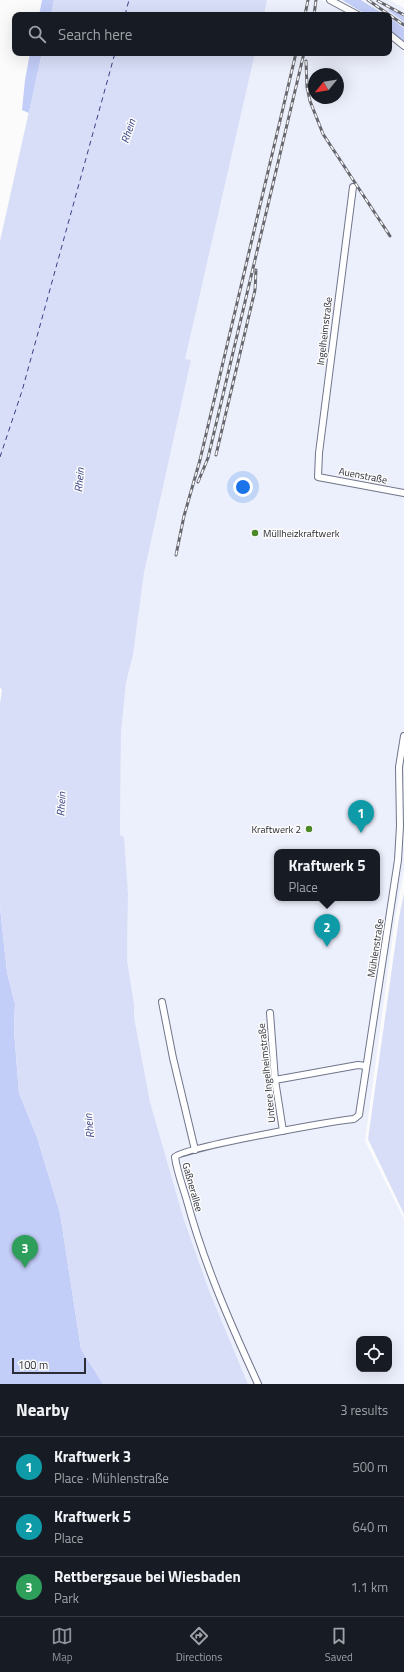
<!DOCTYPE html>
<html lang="en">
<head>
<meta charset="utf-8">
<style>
  :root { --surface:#171b24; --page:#20242c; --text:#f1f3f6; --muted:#9ea1a6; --line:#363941; --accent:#8c9099 }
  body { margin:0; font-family:"Titillium Web",sans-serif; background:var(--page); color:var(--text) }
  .controls { position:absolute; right:12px; bottom:12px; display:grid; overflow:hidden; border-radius:8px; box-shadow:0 4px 16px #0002 }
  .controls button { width:36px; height:36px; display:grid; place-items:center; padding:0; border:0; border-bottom:1px solid var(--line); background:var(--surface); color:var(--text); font:20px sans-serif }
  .compass { position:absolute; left:308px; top:68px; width:36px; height:36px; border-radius:50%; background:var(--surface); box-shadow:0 4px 16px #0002; rotate:240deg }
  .scale { position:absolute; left:12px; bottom:10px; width:74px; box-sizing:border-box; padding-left:4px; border:2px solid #2b2d36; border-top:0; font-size:11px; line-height:14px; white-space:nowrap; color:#2b2d36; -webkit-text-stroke:3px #fbfbfb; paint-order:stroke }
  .you { position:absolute; left:243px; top:487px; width:14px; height:14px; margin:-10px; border:3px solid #fff; border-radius:50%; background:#1a73e8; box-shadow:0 0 0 6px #1a73e833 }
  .badge { display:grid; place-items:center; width:26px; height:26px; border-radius:50%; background:var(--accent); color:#fff; font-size:13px; font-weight:700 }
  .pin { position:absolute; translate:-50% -33px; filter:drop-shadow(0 1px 2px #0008) }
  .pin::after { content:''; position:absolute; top:21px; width:14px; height:12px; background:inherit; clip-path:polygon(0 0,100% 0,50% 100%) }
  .popup { position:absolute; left:274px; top:849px; width:106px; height:52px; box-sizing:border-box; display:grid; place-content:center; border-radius:8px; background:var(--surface); filter:drop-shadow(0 1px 3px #0005); font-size:13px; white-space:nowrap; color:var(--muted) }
  .popup b { font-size:15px; color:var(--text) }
  .popup::after { content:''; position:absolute; left:50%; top:100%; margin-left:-8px; border:8px solid transparent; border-top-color:var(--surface) }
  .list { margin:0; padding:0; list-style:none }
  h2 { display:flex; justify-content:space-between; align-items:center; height:52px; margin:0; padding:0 16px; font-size:17px }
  h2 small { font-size:13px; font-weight:400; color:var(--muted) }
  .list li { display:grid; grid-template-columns:26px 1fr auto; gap:12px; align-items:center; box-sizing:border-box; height:60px; padding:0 16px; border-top:1px solid var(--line) }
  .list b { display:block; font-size:15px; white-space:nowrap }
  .list p { margin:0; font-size:13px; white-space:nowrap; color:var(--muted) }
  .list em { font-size:13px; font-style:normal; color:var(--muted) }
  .icon { flex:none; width:22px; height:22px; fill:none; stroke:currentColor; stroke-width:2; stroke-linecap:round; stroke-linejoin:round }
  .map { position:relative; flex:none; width:404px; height:1384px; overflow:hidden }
  .search { position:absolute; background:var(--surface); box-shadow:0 4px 16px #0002; left:12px; right:12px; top:12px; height:44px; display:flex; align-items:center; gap:10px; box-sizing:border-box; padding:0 14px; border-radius:8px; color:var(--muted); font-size:15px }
  .sheet { height:232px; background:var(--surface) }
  nav { display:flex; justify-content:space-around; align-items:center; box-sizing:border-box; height:56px; border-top:1px solid var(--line); background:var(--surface); font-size:11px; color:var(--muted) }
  nav a { display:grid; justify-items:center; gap:2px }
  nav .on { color:var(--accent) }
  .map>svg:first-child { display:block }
</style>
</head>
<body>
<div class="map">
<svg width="404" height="1384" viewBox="0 0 404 1384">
  <rect width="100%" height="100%" fill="#fbfbfb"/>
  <!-- built -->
  <path fill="#eceffc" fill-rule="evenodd" d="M 267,0 L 321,0 L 350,15 L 264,15 Z
    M 363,0 L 390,0 L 404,8 L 404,17 L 390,8 L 388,10 L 404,22 L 404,28 L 389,17 L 389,15 L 385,15 Z
    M 389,39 L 404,52 L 404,870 L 395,919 L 365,1141 L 404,1219 L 404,1384 L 248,1384 L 210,1293 L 184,1220 L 150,1102 L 134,1017 L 134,1004 L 127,960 L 128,894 L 120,836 L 121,732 L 126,683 L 133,655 L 144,573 L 191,360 L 184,359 L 255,53 L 389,53 ZM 314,74 L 338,74 L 338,98 L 314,98 ZM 277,852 L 377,852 L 377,898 L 277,898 ZM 359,1339 L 389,1339 L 389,1369 L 359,1369 Z"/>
  <!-- green -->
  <path fill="#c2cdf8" d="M 42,0 L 54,0 L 51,15 L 39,15 Z
    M 342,0 L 361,0 L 385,15 L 367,15 Z
    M 390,8 L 404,17 L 404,22 L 388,10 Z
    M 389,17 L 404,28 L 404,42 L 389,30 Z
    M 30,53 L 42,53 L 29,113 L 22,110 L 25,80 Z
    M 0,907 L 7,972 L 15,1004 L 14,1030 L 19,1093 L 37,1137 L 60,1213 L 81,1349 L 103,1384 L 0,1384 Z"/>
  <!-- water -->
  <path fill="#d8def7" d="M 54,0 L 267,0 L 264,15 L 51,15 Z
    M 42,53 L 255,53 L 185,359 L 191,360 L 144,573 L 133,655 L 126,683 L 121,732 L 120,835 L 124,837 L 128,894 L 127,960 L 134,1004 L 134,1017 L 150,1102 L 184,1220 L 210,1293 L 248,1384 L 103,1384 L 81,1349 L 60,1213 L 37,1137 L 19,1093 L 14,1030 L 15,1004 L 7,972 L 0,907 L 0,704 L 2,690 L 0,687 L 0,241 Z
    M 404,893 L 404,1214 L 368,1139 L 399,918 Z"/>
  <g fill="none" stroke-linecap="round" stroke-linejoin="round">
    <!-- ferry -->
    <path stroke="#364186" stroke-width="1" stroke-dasharray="5 4" stroke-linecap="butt" d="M 125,15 L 129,0
      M 0,457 L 22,391 L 115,53"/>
    <!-- minor casing -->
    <g stroke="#6f758b" stroke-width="8">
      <path id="minor" d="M 330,0 L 358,15
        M 389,34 L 404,46
        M 353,187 L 319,453 L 318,477 L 404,493
        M 162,1002 L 173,1058 L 195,1150
        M 270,1013 L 275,1080 L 283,1131
        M 275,1080 L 358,1065 L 366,1066
        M 258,1384 C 231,1325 204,1264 187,1201 C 183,1187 177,1172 175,1157 C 181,1148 334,1121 354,1119 L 359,1115 L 398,860 L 400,826 L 399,767 L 404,736"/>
    </g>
    <!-- minor -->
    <use href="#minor" stroke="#fff" stroke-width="6"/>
    <!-- rail casing -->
    <g stroke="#67686f" stroke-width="3">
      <path id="rail" d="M 368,0 L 404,25
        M 378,1 L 404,15
        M 305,15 L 308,0
        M 314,15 L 316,0
        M 306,61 L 307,87 L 310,101 L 323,134 L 390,236
        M 216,455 L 255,290 L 256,270
        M 198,482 L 208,458 L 304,53
        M 176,555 L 184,516 L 200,460 L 296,53"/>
    </g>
    <!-- rail -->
    <use href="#rail" stroke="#fbfbfb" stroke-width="1.5" stroke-dasharray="4.5" stroke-linecap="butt"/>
  </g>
  <!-- markers -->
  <g fill="#4d8826" stroke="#fbfbfb" stroke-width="1.5">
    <circle cx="255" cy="533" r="4"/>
    <circle cx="309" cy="829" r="4"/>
  </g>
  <g text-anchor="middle" stroke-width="3" stroke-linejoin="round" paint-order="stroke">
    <!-- street labels -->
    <g font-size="10" fill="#2b2d36" stroke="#fbfbfb">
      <text transform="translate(324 331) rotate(-83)" y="4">Ingelheimstraße</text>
      <text transform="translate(363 475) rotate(11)" y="4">Auenstraße</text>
      <text transform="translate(375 948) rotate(-81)" y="4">Mühlenstraße</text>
      <text transform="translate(266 1073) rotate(-96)" y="4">Untere Ingelheimstraße</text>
      <text transform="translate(193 1187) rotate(74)" y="4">Gaßnerallee</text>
    </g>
    <!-- poi labels -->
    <g font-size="10" fill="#2b2d36" stroke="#fbfbfb" text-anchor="start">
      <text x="263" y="537">Müllheizkraftwerk</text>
      <text x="301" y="833" text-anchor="end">Kraftwerk 2</text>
    </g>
    <!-- water labels -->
    <g font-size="11" font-style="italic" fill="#364186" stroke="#fbfbfb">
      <text transform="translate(128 131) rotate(-72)" y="4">Rhein</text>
      <text transform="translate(79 480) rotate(-85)" y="4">Rhein</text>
      <text transform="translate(61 804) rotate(-87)" y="4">Rhein</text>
      <text transform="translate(89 1126) rotate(-96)" y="4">Rhein</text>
    </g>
  </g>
</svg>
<div class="controls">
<button><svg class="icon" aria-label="locate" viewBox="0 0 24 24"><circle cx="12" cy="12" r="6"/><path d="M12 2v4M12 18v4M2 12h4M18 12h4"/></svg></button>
</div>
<svg class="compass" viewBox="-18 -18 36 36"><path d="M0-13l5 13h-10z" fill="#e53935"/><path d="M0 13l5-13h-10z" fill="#9ea1a6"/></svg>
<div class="scale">100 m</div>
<div class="you"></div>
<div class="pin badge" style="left:361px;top:833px;background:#0f9aa8">1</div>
<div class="pin badge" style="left:327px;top:947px;background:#0f9aa8">2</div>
<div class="popup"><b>Kraftwerk 5</b>Place</div>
<div class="pin badge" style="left:25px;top:1268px;background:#2e9e5b">3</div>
<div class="search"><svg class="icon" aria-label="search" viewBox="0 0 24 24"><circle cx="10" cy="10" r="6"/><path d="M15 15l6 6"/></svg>Search here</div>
</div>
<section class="sheet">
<h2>Nearby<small>3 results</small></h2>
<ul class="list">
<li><span class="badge" style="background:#0f9aa8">1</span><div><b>Kraftwerk 3</b><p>Place · Mühlenstraße</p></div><em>500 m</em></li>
<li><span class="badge" style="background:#0f9aa8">2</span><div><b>Kraftwerk 5</b><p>Place</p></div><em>640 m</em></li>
<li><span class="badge" style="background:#2e9e5b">3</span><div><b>Rettbergsaue bei Wiesbaden</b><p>Park</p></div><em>1.1 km</em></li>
</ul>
</section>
<nav>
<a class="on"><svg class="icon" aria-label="map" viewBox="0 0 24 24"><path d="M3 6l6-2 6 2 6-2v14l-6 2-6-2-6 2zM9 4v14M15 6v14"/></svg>Map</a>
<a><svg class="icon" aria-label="directions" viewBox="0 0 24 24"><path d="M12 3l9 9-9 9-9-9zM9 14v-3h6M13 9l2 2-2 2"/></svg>Directions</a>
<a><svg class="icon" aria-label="saved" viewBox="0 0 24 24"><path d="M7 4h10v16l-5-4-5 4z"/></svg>Saved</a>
</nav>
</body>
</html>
